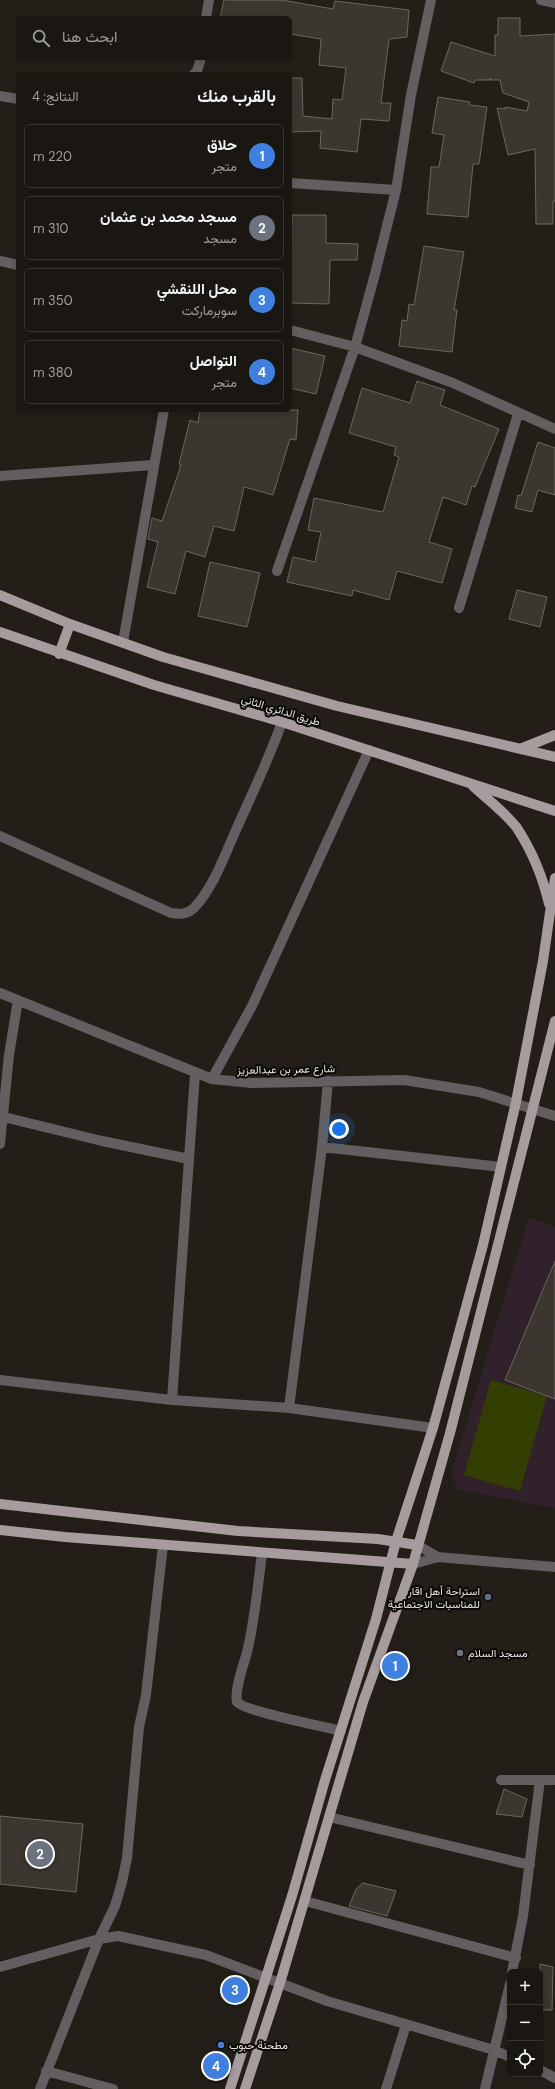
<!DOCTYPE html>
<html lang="ar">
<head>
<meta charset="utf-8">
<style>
  :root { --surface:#1a1712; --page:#272420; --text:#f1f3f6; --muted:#9f9f9f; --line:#383632; --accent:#2cd5ab }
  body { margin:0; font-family:"DM Sans",Vazirmatn,sans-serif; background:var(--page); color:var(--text); direction:rtl }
  .controls { position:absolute; right:12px; bottom:12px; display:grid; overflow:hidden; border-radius:6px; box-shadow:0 2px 6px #0003 }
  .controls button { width:36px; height:36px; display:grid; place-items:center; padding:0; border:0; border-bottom:1px solid var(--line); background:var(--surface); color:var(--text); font:20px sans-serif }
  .you { position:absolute; left:339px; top:1129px; width:14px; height:14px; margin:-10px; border:3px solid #fff; border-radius:50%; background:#1a73e8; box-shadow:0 0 0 6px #1a73e833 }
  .badge { display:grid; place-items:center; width:26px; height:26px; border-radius:50%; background:var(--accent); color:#fff; font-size:13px; font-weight:700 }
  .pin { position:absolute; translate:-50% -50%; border:2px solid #fff; box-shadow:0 1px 4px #0006 }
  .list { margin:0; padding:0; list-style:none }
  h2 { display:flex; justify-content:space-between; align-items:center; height:52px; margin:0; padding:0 16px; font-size:17px }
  h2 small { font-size:13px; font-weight:400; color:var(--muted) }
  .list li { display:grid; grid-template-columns:26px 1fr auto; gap:12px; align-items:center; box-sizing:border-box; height:64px; margin:0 8px 8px; padding:0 8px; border:1px solid var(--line); border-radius:6px }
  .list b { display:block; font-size:15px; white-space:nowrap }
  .list p { margin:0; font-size:13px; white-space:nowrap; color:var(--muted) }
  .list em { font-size:13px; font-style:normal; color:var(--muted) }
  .icon { flex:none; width:22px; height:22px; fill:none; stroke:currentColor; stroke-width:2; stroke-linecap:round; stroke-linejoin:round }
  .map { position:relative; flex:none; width:555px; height:2089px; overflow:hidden; direction:ltr }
  .search { position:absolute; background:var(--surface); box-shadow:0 2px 6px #0003; left:16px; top:16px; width:276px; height:44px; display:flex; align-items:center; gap:10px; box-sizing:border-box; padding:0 14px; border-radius:6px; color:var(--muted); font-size:15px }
  .panel { position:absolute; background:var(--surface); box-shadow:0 2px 6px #0003; left:16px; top:72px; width:276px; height:340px; border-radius:6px; direction:rtl }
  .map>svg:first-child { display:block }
</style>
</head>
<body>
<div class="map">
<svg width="555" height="2089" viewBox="0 0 555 2089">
  <rect width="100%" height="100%" fill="#231f18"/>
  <!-- education -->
  <path fill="#31212b" d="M 529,1217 L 555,1227 L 555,1508 L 457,1489 L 451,1473 Z"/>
  <!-- green -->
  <path fill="#333e01" d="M 491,1380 L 547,1396 L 520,1491 L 464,1475 Z"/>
  <!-- building -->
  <path fill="#3c3630" stroke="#6c665e" d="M 224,0 L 282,0 L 333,9 L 335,1 L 409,10 L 407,37 L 389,39 L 381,103 L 391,103 L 389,121 L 361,119 L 357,152 L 320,148 L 321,131 L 290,132 L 290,78 L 302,78 L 303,116 L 332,119 L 333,99 L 342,100 L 346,68 L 319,65 L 321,39 L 290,34 L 290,18 L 220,18 Z
    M 498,18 L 520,18 L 520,36 L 555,34 L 555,201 L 553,201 L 553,224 L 536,224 L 535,149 L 508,155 L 497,108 L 505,109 L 505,107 L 527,111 L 529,102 L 503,93 L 500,80 L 491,80 L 490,78 L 490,80 L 475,80 L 474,83 L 441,71 L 451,42 L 495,56 L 495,35 L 498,35 Z
    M 438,97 L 470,102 L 469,105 L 487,107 L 479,164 L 473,164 L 468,217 L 427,214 L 431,167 L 439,167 L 444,135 L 432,133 Z
    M 292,215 L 326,215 L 326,243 L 358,244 L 357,260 L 330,260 L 329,304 L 291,303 Z
    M 424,246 L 464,252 L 454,310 L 457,310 L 452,352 L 399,346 L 402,320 L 407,321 L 409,304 L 414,305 Z
    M 290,348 L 325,356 L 316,394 L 290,388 Z
    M 417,381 L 445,390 L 440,405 L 499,429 L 475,487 L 472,486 L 466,505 L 443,497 L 429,542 L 452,549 L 442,583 L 397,571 L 389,600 L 353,590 L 352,596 L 287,582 L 293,557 L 315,562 L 321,532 L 308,530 L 314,498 L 383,512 L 399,457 L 394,455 L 396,447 L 349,433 L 362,388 L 410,403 Z
    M 200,410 L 298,410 L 296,440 L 290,439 L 273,495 L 244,487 L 234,531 L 214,526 L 205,557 L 186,551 L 175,594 L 147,587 L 158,542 L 148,539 L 152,518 L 162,521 L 181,465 L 179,464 L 190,420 L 198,423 Z
    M 538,442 L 555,448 L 555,495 L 538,490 L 532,512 L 515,508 L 518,495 L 521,496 Z
    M 210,562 L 260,573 L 247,627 L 198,616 Z
    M 517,590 L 547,597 L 540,627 L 509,619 Z
    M 555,1261 L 555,1399 L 505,1380 Z
    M 504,1789 L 527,1799 L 522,1817 L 496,1814 Z
    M 0,1816 L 83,1824 L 76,1892 L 0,1884 Z
    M 363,1883 L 396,1891 L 387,1916 L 349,1906 L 356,1889 Z
    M 540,1964 L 553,1967 L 552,2010 L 540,2010 Z"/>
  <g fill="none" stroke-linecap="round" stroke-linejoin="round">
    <!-- minor -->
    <path stroke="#635e5f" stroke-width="10" d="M 541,0 L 555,3
      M 206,18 L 209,0
      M 194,74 L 197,71 L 201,58
      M 0,96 L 18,99
      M 290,183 L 396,190
      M 0,261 L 18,265
      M 290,330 L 355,347 L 453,383 L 555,429
      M 0,476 L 153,465
      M 277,571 L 355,347 L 375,274 L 396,190 L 411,95 L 431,0
      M 459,608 L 518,414
      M 123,642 L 164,410
      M 0,836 L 171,913 C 179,914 187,915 194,908 C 214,887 224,856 236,830 C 252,794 269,759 282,722
      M 0,993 L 212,1079 L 252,1083 L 404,1080 L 479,1092 L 555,1116
      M 212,1079 L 252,1006 L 369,750
      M 0,1116 L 102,1141 L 189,1159
      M 0,1144 L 9,1055 L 18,1000
      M 322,1147 L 501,1167
      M 0,1380 L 172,1400 L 289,1408 L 433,1428
      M 172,1400 L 195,1074
      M 289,1408 L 322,1147 L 328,1081
      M 417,1545 L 438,1557
      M 262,1553 C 258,1585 255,1617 248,1648 C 245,1662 234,1688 237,1702 C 246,1712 323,1726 341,1731
      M 413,1564 L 438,1557 L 555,1567
      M 501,1780 L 555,1780
      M 329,1817 L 530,1865
      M 305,1901 L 516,1958
      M 0,1967 L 99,1939 L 118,1936 L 206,1955 L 327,2001 L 494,2050 L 510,2057
      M 512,1972 L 523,1916 L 540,1780
      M 540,2070 L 555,2078
      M 46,2071 L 113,2089
      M 40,2089 L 99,1939 L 115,1906 L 122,1882 L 127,1858 L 139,1727 L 146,1695 L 163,1545
      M 386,2089 L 406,2025
      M 485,2089 L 510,1984"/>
    <!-- major -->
    <path stroke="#a69c9e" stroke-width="10" d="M 0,595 L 70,624 L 163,657 L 337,706 L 555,757
      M 0,632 L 154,685 L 282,722 L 555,811
      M 59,654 L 70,624
      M 520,749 L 555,735
      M 473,786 C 486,798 507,814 517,828 C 532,851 543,878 549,904
      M 0,1504 L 238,1531 L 378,1539 L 417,1545
      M 0,1530 L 65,1537 L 413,1564
      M 230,2089 L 292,1896 L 325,1780 L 376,1619 L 396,1541 L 433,1428 L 483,1245 L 516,1102 L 543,961 L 555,878
      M 245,2089 L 280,1983 L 363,1702 L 413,1564 L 450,1433 L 555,1021"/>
  </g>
  <!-- markers -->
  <circle fill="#5c6f8a" stroke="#0b0907" stroke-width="1.5" cx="488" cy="1597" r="4"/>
  <circle fill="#6b7280" stroke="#0b0907" stroke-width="1.5" cx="460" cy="1653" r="4"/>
  <circle fill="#3f7fe0" stroke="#0b0907" stroke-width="1.5" cx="221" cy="2045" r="4"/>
  <g text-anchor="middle" stroke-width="4" stroke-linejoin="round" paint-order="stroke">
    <!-- street labels -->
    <g font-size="11" fill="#e7e4df" stroke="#0b0907">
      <text transform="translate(281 710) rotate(17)" y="4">طريق الدائري الثاني</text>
      <text transform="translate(286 1069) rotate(-1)" y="4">شارع عمر بن عبدالعزيز</text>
    </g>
    <!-- poi labels -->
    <g font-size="11" fill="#e7e4df" stroke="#0b0907" text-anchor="start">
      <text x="480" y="1595" text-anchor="end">استراحة أهل اقار<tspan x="480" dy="13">للمناسبات الاجتماعية</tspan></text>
      <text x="468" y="1657">مسجد السلام</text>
      <text x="229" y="2049">مطحنة حبوب</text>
    </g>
  </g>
</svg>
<div class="controls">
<button>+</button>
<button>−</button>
<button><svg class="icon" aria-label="locate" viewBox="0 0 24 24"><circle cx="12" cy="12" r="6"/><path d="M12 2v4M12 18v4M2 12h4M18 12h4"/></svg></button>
</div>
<div class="you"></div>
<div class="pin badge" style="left:395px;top:1666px;background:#3f7fe0">1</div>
<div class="pin badge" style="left:40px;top:1854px;background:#6b7280">2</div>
<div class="pin badge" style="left:235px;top:1990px;background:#3f7fe0">3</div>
<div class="pin badge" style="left:216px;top:2066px;background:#3f7fe0">4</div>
<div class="search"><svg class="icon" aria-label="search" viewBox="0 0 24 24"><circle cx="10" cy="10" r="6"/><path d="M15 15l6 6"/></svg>ابحث هنا</div>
<section class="panel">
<h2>بالقرب منك<small>النتائج: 4</small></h2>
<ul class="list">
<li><span class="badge" style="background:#3f7fe0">1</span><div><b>حلاق</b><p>متجر</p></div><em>220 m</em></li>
<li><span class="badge" style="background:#6b7280">2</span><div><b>مسجد محمد بن عثمان</b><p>مسجد</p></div><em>310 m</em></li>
<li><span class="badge" style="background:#3f7fe0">3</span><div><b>محل اللنقشي</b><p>سوبرماركت</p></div><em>350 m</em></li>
<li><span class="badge" style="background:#3f7fe0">4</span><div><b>التواصل</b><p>متجر</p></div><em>380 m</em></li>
</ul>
</section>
</div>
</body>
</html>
